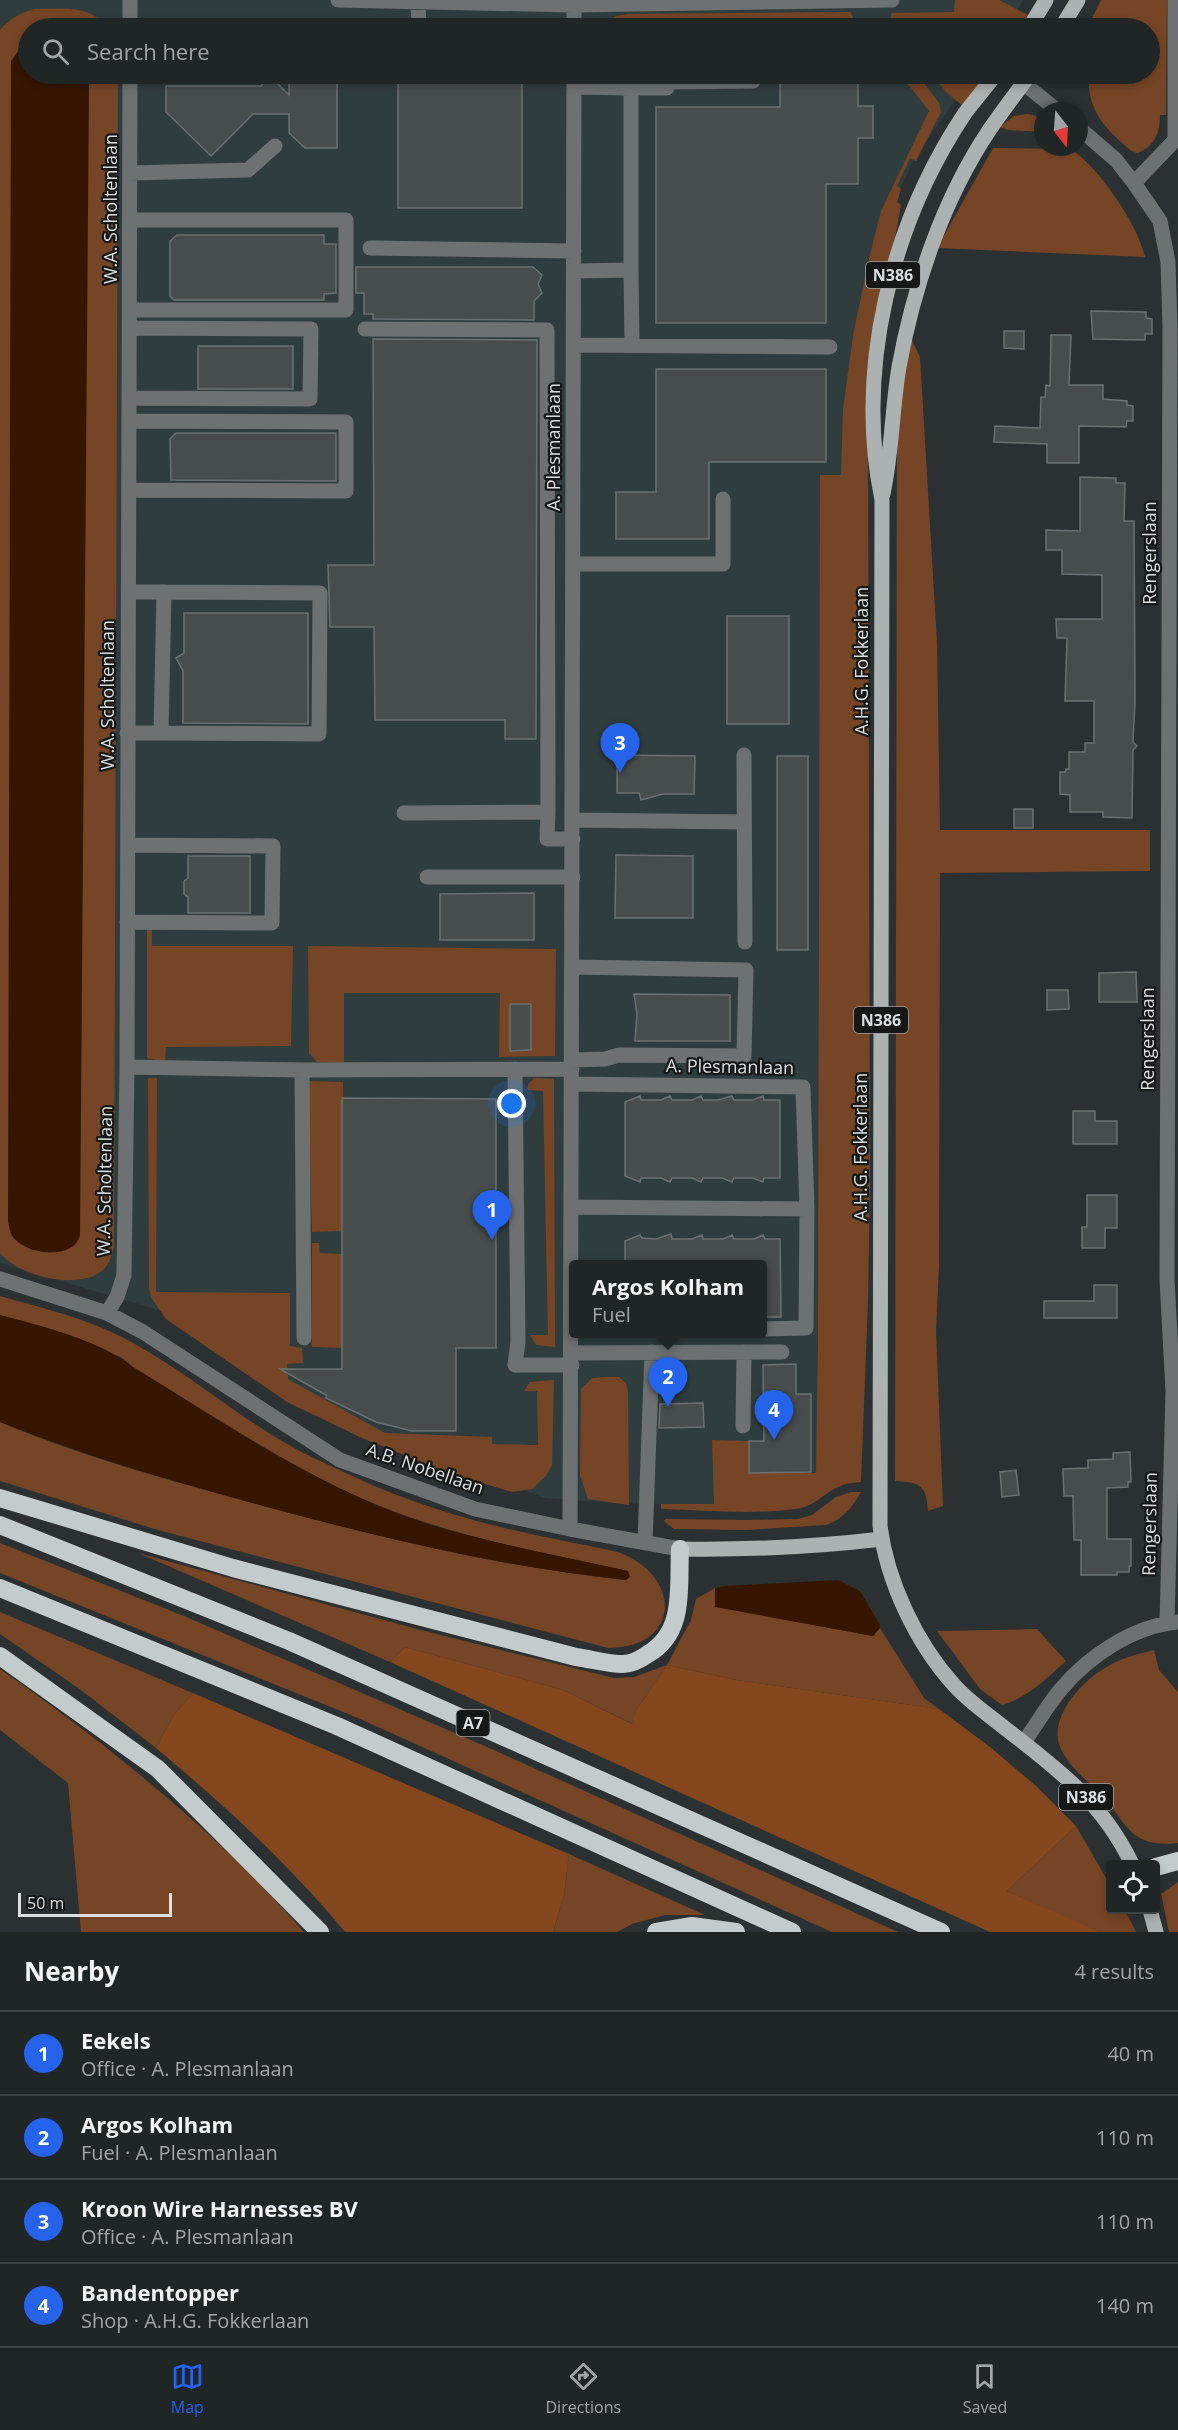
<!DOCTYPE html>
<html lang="en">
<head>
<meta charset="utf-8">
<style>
  :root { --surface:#202526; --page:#2d3132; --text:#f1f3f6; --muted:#a2a5a7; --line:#3d4243; --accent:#2563eb }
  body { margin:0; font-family:"Open Sans",sans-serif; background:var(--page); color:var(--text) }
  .controls { position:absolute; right:18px; bottom:18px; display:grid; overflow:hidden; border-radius:6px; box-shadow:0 3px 9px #0003 }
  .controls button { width:54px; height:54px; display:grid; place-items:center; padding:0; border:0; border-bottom:2px solid var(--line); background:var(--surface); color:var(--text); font:30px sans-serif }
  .compass { position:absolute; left:1034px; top:102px; width:54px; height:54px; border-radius:50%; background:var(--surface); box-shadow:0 3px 9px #0003; rotate:163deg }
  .scale { position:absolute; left:18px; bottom:15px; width:154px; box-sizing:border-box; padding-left:6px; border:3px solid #dbdfdf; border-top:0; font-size:16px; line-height:21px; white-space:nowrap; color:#dbdfdf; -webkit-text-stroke:4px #161818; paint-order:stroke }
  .you { position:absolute; left:512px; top:1104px; width:21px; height:21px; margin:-15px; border:4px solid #fff; border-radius:50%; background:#1a73e8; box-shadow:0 0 0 9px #1a73e833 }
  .badge { display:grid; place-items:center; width:39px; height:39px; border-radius:50%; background:var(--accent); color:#fff; font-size:20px; font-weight:700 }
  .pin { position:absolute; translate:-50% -50px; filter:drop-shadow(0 2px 3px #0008) }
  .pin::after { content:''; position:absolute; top:32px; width:21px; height:18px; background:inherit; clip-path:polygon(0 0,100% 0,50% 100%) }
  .popup { position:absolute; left:569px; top:1260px; width:198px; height:78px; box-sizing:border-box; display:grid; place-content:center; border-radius:6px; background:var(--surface); filter:drop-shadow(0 2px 4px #0005); font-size:20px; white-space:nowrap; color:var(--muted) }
  .popup b { font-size:22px; color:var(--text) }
  .popup::after { content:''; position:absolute; left:50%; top:100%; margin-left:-12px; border:12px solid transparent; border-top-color:var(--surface) }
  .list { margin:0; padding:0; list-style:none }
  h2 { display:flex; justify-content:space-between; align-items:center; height:78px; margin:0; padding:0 24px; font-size:26px }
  h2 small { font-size:20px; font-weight:400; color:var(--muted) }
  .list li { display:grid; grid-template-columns:39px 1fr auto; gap:18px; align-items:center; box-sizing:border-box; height:84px; padding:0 24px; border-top:2px solid var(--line) }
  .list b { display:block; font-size:22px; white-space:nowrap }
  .list p { margin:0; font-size:20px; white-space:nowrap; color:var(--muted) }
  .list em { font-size:20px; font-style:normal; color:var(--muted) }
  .icon { flex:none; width:33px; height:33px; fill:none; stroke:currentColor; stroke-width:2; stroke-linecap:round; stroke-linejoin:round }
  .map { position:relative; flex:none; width:1178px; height:1932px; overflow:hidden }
  .search { position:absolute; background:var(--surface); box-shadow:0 3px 9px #0003; left:18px; right:18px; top:18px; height:66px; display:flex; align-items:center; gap:15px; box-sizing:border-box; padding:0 21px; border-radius:33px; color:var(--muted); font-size:22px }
  .sheet { height:414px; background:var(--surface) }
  nav { display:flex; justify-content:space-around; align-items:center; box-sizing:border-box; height:84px; border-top:2px solid var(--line); background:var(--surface); font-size:16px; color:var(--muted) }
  nav a { display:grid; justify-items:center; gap:3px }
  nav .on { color:var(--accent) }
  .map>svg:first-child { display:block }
</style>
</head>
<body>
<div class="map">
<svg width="1178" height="1932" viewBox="0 0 1178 1932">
  <rect width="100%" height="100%" fill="#2b3132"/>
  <!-- built -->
  <path fill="#303d3f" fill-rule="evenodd" d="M 0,0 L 1023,0 L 1006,28 L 28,28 L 28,74 L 974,74 L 916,155 L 882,226 L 862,303 L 822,1493 L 789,1508 L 615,1503 L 544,1498 L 327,1415 L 169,1313 L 0,1263 ZM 574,1264 L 762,1264 L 762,1334 L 574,1334 Z"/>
  <!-- green -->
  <path fill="#764525" d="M 955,0 L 999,0 L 1028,15 L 1018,28 L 897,28 L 890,19 L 892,13 L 954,12 Z
    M 1101,0 L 1167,0 L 1166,115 L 1160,115 C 1160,132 1155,146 1138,153 C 1131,152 1127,147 1122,143 C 1101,124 1087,106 1089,76 L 1089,74 L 1150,74 L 1150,28 L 1087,28 Z
    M 34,9 C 61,9 90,4 108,28 L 28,28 L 28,45 L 19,50 L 8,1222 L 31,1250 L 61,1251 L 87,74 L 118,74 L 114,1247 C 112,1254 110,1263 104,1269 C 80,1292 18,1276 0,1253 L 0,30 C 10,19 19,13 34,9 Z
    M 851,12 L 853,18 L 870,20 L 883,28 L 598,28 L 616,16 L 627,14 Z
    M 900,74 L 917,74 L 939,103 L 941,112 L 916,161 L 910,158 L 897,186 L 901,189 L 897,202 L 901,205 L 892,256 L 868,428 L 870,1188 L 868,1301 L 861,1482 C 826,1483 823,1506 795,1509 C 751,1515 705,1510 661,1509 L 661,1504 L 714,1504 L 712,1440 L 749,1441 L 749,1473 L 816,1473 L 818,1342 L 820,475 L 841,475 L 843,409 L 853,336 L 868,263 L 881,211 L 929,111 Z
    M 932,74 L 986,74 L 963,106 L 946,92 Z
    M 1027,114 L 1034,115 L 1043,120 L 1043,132 L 1008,130 L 1000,127 L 1014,116 Z
    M 993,148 L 1071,149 C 1100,169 1137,223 1145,257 L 937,248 Z
    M 910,336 L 920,357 L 937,643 L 940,830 L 1150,830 L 1150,871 L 940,873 L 939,1265 L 936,1331 L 943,1506 L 928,1511 C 927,1485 919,1482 895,1481 L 897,419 Z
    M 147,929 L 152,929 L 152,946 L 293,946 L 291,1046 L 166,1047 L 165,1062 L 147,1058 Z
    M 308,946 L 556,949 L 555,1056 L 499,1057 L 500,993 L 344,993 L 344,1063 L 317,1062 L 309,1053 Z
    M 148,1078 L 157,1078 L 156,1292 L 290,1293 L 290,1346 L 302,1348 L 303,1363 L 287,1364 L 288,1379 L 385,1433 L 492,1437 L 492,1444 L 538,1445 L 537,1391 L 524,1391 L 530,1382 L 554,1380 L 552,1465 L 546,1476 L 532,1489 L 512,1492 L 446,1472 L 362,1438 L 287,1402 L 166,1319 L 152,1299 L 149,1289 Z
    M 534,1078 L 554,1079 L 555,1347 L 536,1345 L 530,1335 L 548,1335 L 543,1091 L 528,1090 L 528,1084 Z
    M 308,1081 L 343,1082 L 342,1231 L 312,1232 Z
    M 312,1243 L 319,1243 L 320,1253 L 342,1254 L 342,1348 L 312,1347 Z
    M 0,1296 C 42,1308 85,1318 124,1338 C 190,1372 245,1425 312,1457 C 345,1473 381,1490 416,1502 C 481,1526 551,1538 618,1552 C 683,1576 681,1648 608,1648 L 158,1530 L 0,1481 L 0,1422 C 83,1457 169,1480 256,1504 C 378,1537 500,1567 626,1580 L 628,1571 C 530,1550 428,1532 337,1487 C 266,1452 200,1408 133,1367 L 121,1357 L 0,1315 Z
    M 605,1377 L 619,1377 L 626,1383 L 628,1392 L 629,1505 L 588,1499 L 580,1475 L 581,1389 L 592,1378 Z
    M 851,1492 L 861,1492 C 852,1508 843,1519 826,1525 L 747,1530 L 674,1529 L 664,1521 L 665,1519 L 744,1520 L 798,1519 L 812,1515 L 836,1497 Z
    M 0,1543 L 184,1616 L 487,1747 L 898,1932 L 832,1932 L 358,1718 L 0,1573 Z
    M 138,1553 L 413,1628 L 614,1678 L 634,1677 L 667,1665 L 691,1620 L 696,1599 L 715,1588 L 715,1606 L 873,1636 L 880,1628 L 924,1698 L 939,1709 L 736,1680 L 667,1665 L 637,1709 L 633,1724 L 563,1690 L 405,1647 L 390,1662 Z
    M 0,1612 L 193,1693 L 173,1716 L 156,1748 L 81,1690 L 0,1634 Z
    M 1037,1629 L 1066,1661 C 1047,1678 1027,1698 1002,1705 L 980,1689 L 937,1631 Z
    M 1154,1650 L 1159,1670 L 1178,1692 L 1178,1843 C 1131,1848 1129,1826 1103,1797 C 1088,1781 1066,1765 1059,1744 C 1050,1715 1084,1679 1107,1667 C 1121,1658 1138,1654 1154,1650 Z
    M 0,1669 C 106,1743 219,1834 304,1932 L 81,1932 L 68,1783 L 0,1730 Z
    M 1076,1826 L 1110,1885 L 1110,1910 L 1125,1910 L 1136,1932 L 1100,1932 L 1088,1928 L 1007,1891 Z
    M 569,1854 L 705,1915 L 665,1915 L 632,1924 L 617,1932 L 553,1932 L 564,1895 Z
    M 1178,1882 L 1178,1932 L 1169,1932 L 1161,1894 Z"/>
  <!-- forest -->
  <path fill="#84461c" d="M 405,1647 L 563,1690 L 632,1724 L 637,1709 L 667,1665 L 736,1680 L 939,1709 L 990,1747 L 1036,1786 L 1076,1826 L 1007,1891 L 1100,1932 L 990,1932 L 390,1662 Z
    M 193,1693 L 569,1854 L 564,1895 L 553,1932 L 345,1932 C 289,1864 224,1805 156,1748 L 173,1716 Z"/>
  <!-- water -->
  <path fill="#361601" d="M 28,45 L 28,74 L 87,74 L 89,82 L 80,1235 C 74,1261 25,1255 12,1236 C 10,1232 9,1226 8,1222 L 11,61 L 19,50 Z
    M 0,1315 C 39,1325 102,1341 133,1367 C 226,1424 320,1489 425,1523 C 492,1544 561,1556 628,1571 L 630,1577 L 626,1580 C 502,1567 381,1538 260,1505 C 172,1481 85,1456 0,1422 Z
    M 838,1580 L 860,1591 L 879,1623 L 880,1628 L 873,1636 L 715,1607 L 715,1588 L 725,1586 Z"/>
  <!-- building -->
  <path fill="#474c4d" stroke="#6b7172" stroke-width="1.5" d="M 289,74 L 337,74 L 337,148 L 305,148 L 289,133 L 289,114 L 253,114 L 211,156 L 166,112 L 166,86 L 261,86 L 270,76 L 289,95 Z
    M 780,75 L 858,75 L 858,106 L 873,106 L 873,138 L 858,138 L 858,184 L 826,184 L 826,323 L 656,323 L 656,107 L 780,107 Z
    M 398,83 L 522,83 L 522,208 L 398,208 Z
    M 177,235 L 324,235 L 324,244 L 336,244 L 336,293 L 324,294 L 324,300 L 174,300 L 170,296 L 170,241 Z
    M 356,267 L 533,267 L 542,275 L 538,284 L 542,293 L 534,301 L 534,320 L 373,319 L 373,314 L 364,314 L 364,293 L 356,293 Z
    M 1091,311 L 1146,312 L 1146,318 L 1152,319 L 1152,334 L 1145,334 L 1145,340 L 1093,339 Z
    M 1004,331 L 1024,331 L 1024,349 L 1004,348 Z
    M 1051,335 L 1071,335 L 1069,385 L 1103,385 L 1103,399 L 1127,401 L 1127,405 L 1133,406 L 1133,421 L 1127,421 L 1126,427 L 1079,426 L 1079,463 L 1047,463 L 1047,444 L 994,442 L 995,426 L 1040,428 L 1041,397 L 1045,397 L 1046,385 L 1050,386 Z
    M 373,339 L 537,340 L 536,739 L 505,739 L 505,720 L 375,720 L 374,627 L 330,627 L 328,565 L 374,565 Z
    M 198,346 L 293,346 L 293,389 L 198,389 Z
    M 656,369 L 826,369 L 826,462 L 709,462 L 709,539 L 616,539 L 616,492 L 656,492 Z
    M 176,433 L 336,433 L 336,481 L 171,480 L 170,439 Z
    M 1080,477 L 1116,478 L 1116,483 L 1125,483 L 1124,521 L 1134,521 L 1135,701 L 1133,742 L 1137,746 L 1133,750 L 1132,818 L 1103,817 L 1103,812 L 1070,812 L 1070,795 L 1060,794 L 1060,772 L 1065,772 L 1066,769 L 1069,769 L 1069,752 L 1085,752 L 1085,743 L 1094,743 L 1094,701 L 1065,701 L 1067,638 L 1057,638 L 1056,619 L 1102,619 L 1102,575 L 1062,574 L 1062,550 L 1046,550 L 1046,530 L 1080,531 Z
    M 184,613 L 308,613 L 308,724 L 183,723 L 183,671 L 176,658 L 184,653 Z
    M 727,616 L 789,616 L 789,724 L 727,724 Z
    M 617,755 L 695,756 L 694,794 L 663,794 L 641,800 L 639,793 L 617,793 Z
    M 777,756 L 808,756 L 808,950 L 777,950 Z
    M 1014,809 L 1033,809 L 1033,828 L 1014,828 Z
    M 616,855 L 693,856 L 693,918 L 615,918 Z
    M 188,856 L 250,856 L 250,913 L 188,913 L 188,897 L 184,894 L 184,881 L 188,878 Z
    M 534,893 L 534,940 L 440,940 L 440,894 Z
    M 1136,972 L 1137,1002 L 1099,1002 L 1099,973 Z
    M 1047,990 L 1068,990 L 1069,1009 L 1047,1010 Z
    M 634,994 L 730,995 L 730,1041 L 635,1041 L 637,1014 Z
    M 510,1004 L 531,1004 L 531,1050 L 510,1051 Z
    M 640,1096 L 641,1100 L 661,1100 L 670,1096 L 672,1100 L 692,1100 L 701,1096 L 703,1100 L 718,1100 L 732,1096 L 734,1100 L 753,1100 L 763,1096 L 764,1100 L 780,1100 L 780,1178 L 764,1178 L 763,1182 L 753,1178 L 734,1178 L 732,1182 L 722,1178 L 703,1178 L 701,1182 L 692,1178 L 672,1178 L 670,1182 L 661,1178 L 641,1178 L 640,1182 L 625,1176 L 625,1102 Z
    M 342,1098 L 496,1099 L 496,1348 L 456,1348 L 456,1431 L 412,1431 L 376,1422 L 326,1398 L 326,1395 L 280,1369 L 342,1369 Z
    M 1073,1111 L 1095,1111 L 1095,1121 L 1117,1121 L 1117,1144 L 1073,1144 Z
    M 1087,1195 L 1117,1195 L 1117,1228 L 1105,1228 L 1105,1248 L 1082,1248 L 1082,1227 L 1087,1227 Z
    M 671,1234 L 672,1239 L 692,1239 L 702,1235 L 703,1239 L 723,1239 L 732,1235 L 734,1239 L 754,1239 L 763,1235 L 765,1239 L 780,1239 L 781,1317 L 762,1317 L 762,1264 L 625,1264 L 625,1241 L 640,1235 L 642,1238 L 656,1239 Z
    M 1094,1285 L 1117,1285 L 1117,1318 L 1044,1318 L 1044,1301 L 1094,1301 Z
    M 796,1364 L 796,1394 L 811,1394 L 811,1472 L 749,1473 L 749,1441 L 764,1441 L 763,1365 Z
    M 703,1403 L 704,1427 L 659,1428 L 660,1404 Z
    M 1130,1452 L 1131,1482 L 1128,1482 L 1128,1487 L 1107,1488 L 1107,1539 L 1131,1539 L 1131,1566 L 1129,1566 L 1129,1572 L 1117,1572 L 1117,1575 L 1081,1575 L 1081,1540 L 1074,1540 L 1073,1496 L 1064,1496 L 1063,1469 L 1088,1468 L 1088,1460 L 1113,1459 L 1113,1453 Z
    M 1016,1470 L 1019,1495 L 1002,1497 L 1000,1472 Z"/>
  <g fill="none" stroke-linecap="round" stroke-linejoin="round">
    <!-- minor -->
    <path stroke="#6e7171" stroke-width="15" d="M 130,0 L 130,28
      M 338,0 L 574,5 L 892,0
      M 418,2 L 419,28
      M 574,28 L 574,5
      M 1012,74 L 1058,111
      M 631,88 L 667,88 L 667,82 L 753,81
      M 1079,128 L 1116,160 L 1134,183 L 1160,221 L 1168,262 L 1170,327 L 1167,1279 L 1173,1391 L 1167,1623
      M 130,173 L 248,170 L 275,146
      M 1134,183 L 1175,140 L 1175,0
      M 370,248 L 574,251
      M 631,270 L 632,345
      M 574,271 L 631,270 L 631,88 L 574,87
      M 130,310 L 346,310 L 346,220 L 130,220
      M 365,329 L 547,330 L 548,812
      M 574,345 L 830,347
      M 129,398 L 310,399 L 311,329 L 130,328
      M 129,490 L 346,491 L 346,422 L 129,421
      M 573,564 L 723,564 L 723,499
      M 127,733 L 161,733 L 164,592 L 129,592
      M 161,733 L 319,734 L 320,593 L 164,592
      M 744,755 L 745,942
      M 404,813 L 548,812 L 547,839 L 573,839
      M 573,820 L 744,822
      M 427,877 L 573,877
      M 127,922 L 272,923 L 273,846 L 128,845
      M 572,1060 L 605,1059 L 619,1055 L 744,1056 L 746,970 L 572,967
      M 127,1067 L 302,1070 L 572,1069
      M 515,1069 L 518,1342 L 515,1365 L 572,1365
      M 302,1070 L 304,1338
      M 572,1084 L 803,1087 L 807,1209 L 806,1328 L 762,1329
      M 572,1207 L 807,1209
      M 0,1279 L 107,1313 L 143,1332 L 340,1460 L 475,1509 L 570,1529 L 680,1549
      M 107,1313 L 117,1297 L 124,1275 L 127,1067 L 130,74
      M 572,1353 L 782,1352
      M 743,1426 L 744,1352
      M 570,1529 L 574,74
      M 645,1543 L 652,1352
      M 1024,1742 C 1036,1725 1047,1706 1061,1689 C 1089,1656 1133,1626 1178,1622"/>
    <!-- major -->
    <path stroke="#acb1b2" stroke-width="15" d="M 1029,28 L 1046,0
      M 1061,28 L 1078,0
      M 996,74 C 986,87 975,100 965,113 C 891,224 855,369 882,500 L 880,1526 C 887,1581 916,1643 954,1685 C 969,1702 989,1715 1006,1729 C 1059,1770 1102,1802 1132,1864
      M 883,494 C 892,452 892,409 899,367 C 914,285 943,199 990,129 C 1003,110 1017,92 1030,74
      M 680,1549 C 748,1550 814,1547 882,1539
      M 1150,1910 L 1156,1932"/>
    <!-- highway -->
    <path stroke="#c4cbcc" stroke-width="18" d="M 0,1498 L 233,1568 L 576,1657 C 591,1659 608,1664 623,1664 C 631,1664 641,1659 648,1654 C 686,1632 678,1587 680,1549
      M 0,1525 L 289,1641 L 941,1932
      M 0,1588 L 337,1726 L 792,1932
      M 0,1656 L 158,1769 L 320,1932
      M 1156,1867 L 1178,1861
      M 656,1932 L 692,1926 L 736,1932"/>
  </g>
  <g text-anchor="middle" stroke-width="4.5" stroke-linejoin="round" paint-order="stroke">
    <!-- shield labels -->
    <g fill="#161818" stroke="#a0a3a3" stroke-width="1.5">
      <rect x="866" y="262" width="54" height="26" rx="4.5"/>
      <rect x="854" y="1007" width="54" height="26" rx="4.5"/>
      <rect x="456.5" y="1710" width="33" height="26" rx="4.5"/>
      <rect x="1059" y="1784" width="54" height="26" rx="4.5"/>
    </g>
    <g font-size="16" font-weight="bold" fill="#dbdfdf">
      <text x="893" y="281">N386</text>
      <text x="881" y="1026">N386</text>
      <text x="473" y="1729">A7</text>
      <text x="1086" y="1803">N386</text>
    </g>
    <!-- street labels -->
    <g font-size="18" fill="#dbdfdf" stroke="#161818">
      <text transform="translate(111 209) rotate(-90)" y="6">W.A. Scholtenlaan</text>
      <text transform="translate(554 447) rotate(-90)" y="6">A. Plesmanlaan</text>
      <text transform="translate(1150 553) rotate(-90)" y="6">Rengerslaan</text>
      <text transform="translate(862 661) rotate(-90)" y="6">A.H.G. Fokkerlaan</text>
      <text transform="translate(108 695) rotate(-90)" y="6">W.A. Scholtenlaan</text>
      <text transform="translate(1148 1039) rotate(-90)" y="6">Rengerslaan</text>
      <text transform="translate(730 1067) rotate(1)" y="6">A. Plesmanlaan</text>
      <text transform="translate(861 1147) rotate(-90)" y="6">A.H.G. Fokkerlaan</text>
      <text transform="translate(105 1181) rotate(-89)" y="6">W.A. Scholtenlaan</text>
      <text transform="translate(425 1469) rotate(19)" y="6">A.B. Nobellaan</text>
      <text transform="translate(1150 1524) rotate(-89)" y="6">Rengerslaan</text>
    </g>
  </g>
</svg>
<div class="controls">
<button><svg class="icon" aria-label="locate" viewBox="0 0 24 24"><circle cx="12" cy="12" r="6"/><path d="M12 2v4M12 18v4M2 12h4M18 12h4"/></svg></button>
</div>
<svg class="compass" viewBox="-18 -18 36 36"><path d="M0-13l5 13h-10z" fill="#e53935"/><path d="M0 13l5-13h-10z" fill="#a2a5a7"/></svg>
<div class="scale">50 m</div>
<div class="you"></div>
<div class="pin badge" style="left:492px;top:1240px">1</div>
<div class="pin badge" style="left:668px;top:1407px">2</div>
<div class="popup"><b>Argos Kolham</b>Fuel</div>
<div class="pin badge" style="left:620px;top:773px">3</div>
<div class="pin badge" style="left:774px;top:1440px">4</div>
<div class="search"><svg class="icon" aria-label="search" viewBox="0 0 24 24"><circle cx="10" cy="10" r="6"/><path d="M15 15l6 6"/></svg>Search here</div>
</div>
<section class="sheet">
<h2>Nearby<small>4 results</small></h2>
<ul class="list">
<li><span class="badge">1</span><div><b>Eekels</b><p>Office · A. Plesmanlaan</p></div><em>40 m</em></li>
<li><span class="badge">2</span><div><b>Argos Kolham</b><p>Fuel · A. Plesmanlaan</p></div><em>110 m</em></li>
<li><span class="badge">3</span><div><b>Kroon Wire Harnesses BV</b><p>Office · A. Plesmanlaan</p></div><em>110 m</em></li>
<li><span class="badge">4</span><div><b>Bandentopper</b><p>Shop · A.H.G. Fokkerlaan</p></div><em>140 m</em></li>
</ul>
</section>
<nav>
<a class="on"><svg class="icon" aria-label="map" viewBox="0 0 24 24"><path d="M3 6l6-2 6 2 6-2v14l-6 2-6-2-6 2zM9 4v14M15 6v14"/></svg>Map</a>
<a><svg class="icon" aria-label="directions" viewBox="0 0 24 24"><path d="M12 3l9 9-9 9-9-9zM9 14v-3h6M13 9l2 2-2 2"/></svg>Directions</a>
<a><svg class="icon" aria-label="saved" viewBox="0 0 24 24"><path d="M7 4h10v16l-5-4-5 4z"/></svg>Saved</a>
</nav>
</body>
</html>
